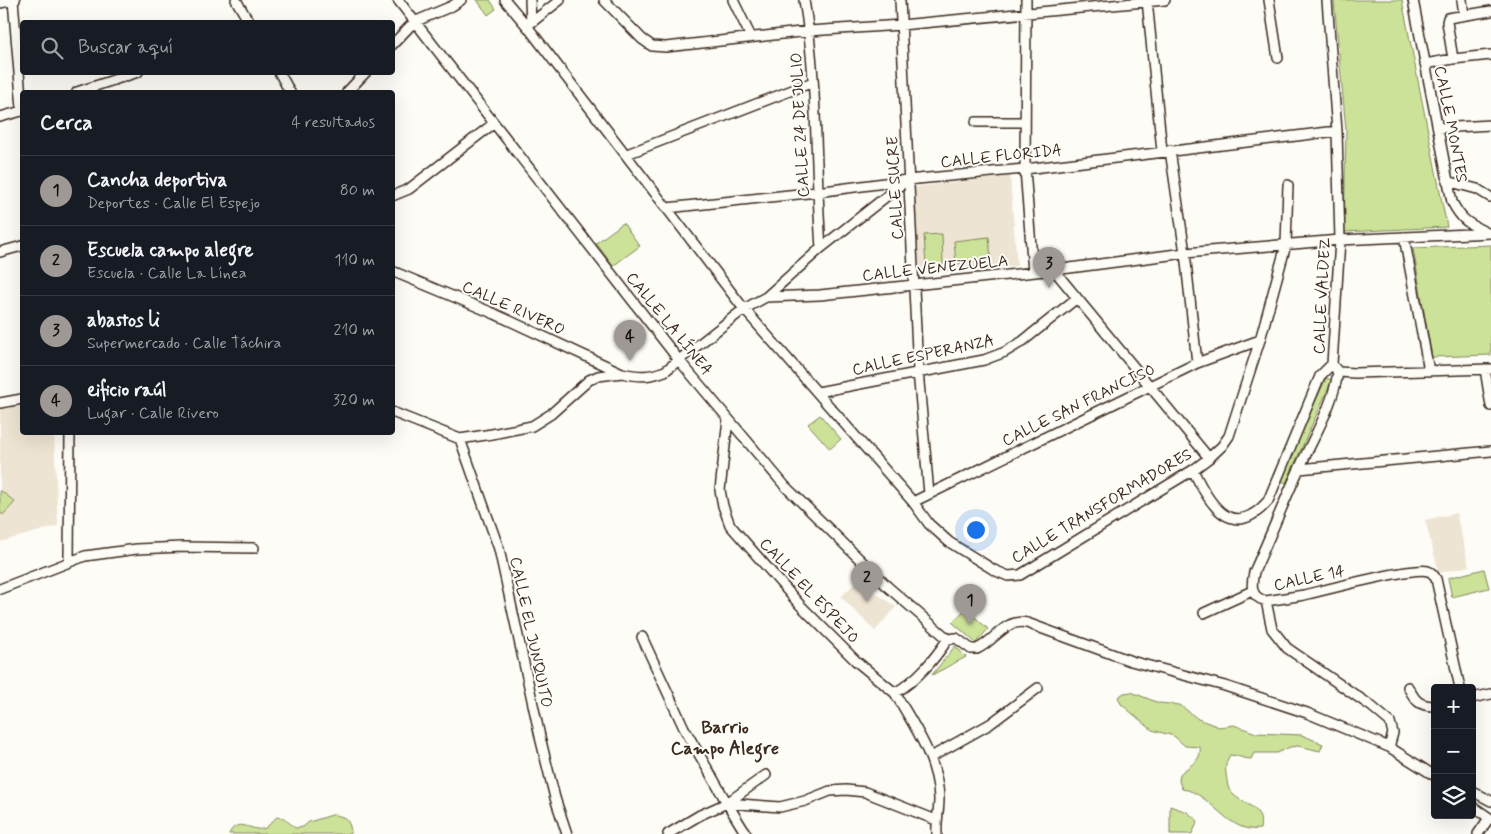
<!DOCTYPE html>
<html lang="es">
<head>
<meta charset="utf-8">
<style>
  :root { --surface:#171b24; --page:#20242c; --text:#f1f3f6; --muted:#9ea1a6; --line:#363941; --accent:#9f9995 }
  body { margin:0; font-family:Mynerve,sans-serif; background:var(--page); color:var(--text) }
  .controls { position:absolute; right:15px; bottom:15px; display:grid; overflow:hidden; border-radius:5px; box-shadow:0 5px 20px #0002 }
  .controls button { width:45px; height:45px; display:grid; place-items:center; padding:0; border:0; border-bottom:1px solid var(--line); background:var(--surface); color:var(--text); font:25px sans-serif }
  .you { position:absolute; left:975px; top:529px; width:18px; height:18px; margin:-12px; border:4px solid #fff; border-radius:50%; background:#1a73e8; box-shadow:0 0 0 8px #1a73e833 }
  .badge { display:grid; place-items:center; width:32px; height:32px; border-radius:50%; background:var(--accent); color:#111; font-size:16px; font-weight:700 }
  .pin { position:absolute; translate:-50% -41px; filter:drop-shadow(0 1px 2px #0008) }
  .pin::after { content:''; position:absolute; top:26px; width:18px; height:15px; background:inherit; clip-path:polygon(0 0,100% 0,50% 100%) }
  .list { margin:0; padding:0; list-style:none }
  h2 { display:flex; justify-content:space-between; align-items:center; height:65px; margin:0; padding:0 20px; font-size:21px }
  h2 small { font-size:16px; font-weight:400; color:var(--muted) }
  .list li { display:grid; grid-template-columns:32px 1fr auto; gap:15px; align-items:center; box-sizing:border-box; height:70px; padding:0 20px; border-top:1px solid var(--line) }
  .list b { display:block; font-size:19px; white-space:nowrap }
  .list p { margin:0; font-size:16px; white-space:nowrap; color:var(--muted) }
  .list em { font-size:16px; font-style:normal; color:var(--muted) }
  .icon { flex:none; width:28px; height:28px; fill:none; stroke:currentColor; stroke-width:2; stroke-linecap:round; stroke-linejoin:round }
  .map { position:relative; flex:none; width:1491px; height:834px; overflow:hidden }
  .search { position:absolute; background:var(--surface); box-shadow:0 5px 20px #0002; left:20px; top:20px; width:375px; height:55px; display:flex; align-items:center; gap:12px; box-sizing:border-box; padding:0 18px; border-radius:5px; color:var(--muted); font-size:19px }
  .panel { position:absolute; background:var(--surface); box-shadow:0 5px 20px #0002; left:20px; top:90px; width:375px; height:345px; border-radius:5px }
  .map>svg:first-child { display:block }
</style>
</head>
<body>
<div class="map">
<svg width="1491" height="834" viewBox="0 0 1491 834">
  <rect width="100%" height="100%" fill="#fdfcf7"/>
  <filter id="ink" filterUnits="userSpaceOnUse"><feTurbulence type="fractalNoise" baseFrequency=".02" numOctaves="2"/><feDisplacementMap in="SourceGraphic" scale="10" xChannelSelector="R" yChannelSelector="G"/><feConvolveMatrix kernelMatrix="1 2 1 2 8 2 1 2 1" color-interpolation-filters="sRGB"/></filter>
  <g filter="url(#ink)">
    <!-- built -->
    <path fill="#eee4d3" d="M 1010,176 L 1017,266 L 919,274 L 914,187 Z
      M 22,404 L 22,432 L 54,433 L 58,526 L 0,542 L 0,408 Z
      M 1456,513 L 1469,566 L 1439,573 L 1425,520 Z
      M 858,580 L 896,607 L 875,631 L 841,597 Z"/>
    <!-- green -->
    <path fill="#cbe298" stroke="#83865b" d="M 477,0 L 490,0 L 496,9 L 488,15 Z
      M 1334,0 L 1402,0 L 1447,227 L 1344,232 L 1346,130 Z
      M 623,223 L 640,246 L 613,266 L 596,243 Z
      M 942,234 L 943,265 L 926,266 L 924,235 Z
      M 989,237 L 991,260 L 956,264 L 954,241 Z
      M 1491,245 L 1491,355 L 1432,357 L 1413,248 Z
      M 1326,378 L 1332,380 L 1286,483 L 1279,480 Z
      M 820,415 L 841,439 L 830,449 L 808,424 Z
      M 0,490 L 15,502 L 3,515 L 0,512 Z
      M 1484,569 L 1489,588 L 1452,597 L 1448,578 Z
      M 966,609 L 988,629 L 976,643 L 952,622 Z
      M 955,646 L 966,657 L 932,675 Z
      M 1131,692 L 1159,703 L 1180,705 L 1198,719 L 1219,727 L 1234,725 L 1256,733 L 1302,735 L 1323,744 L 1320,751 L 1298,746 L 1290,747 L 1277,753 L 1254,753 L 1251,759 C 1243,759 1238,755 1230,755 C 1226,762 1225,766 1226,774 C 1227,779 1227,784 1229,789 C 1239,806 1265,803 1260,829 C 1227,834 1211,792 1182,789 L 1179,781 L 1180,774 C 1189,765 1202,762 1200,747 L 1185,746 L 1174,736 L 1152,730 L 1121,704 L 1118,697 L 1124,693 Z
      M 1170,806 L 1187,812 L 1198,821 L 1192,834 L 1170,834 Z
      M 332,815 C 344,815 350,820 351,832 L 349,834 L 229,834 C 238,815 254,834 265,828 C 269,826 273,820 277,817 L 284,818 L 295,828 L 303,827 L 309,822 Z"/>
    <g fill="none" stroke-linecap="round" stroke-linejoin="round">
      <!-- minor casing -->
      <g stroke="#3b2a1e" stroke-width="12">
        <path id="minor" d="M 13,0 L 22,109
          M 236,0 L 249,22
          M 398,0 L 678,359 L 785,486 L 888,587 L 948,639
          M 505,0 L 527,26 L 744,309 L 913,502 L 929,524 L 949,542 L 994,570 L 1008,576 L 1020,575 L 1193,470 L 1209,458 L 1222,446 L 1229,436 L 1260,340 L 1286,245 L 1288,185
          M 530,0 L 531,23
          M 604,0 L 642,39 L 652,46 L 666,47 L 809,31 L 901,25 L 1165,0
          M 733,0 L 751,37
          M 804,0 C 818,81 815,166 821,248
          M 900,0 L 918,371 L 929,494
          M 1026,0 L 1025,169 L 1033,272
          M 1147,0 L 1162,151
          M 1269,0 L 1278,58
          M 1413,0 L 1452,202 C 1462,221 1468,223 1487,233
          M 1462,0 L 1464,15
          M 0,3 L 15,0
          M 527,26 L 560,0
          M 392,45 L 414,22 L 452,6 L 461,0
          M 1453,59 L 1447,22 L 1448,18 L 1491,11
          M 1425,64 L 1453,59 L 1491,55
          M 279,72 L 290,92
          M 77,92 L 138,72
          M 347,92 L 366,72
          M 0,117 L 22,111
          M 976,122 L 1025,122
          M 1438,128 L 1491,125
          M 1170,150 L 1185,253 L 1197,363
          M 627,154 L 813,82
          M 1447,181 L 1477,189 L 1490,197
          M 392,196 L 409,189 L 493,124
          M 667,208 L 817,192 L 907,180 L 1025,169 L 1337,131
          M 1404,237 L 1429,371
          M 0,252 L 22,246
          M 1054,270 L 1209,458
          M 392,271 L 495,314 L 622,373 C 640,377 649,377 665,371 L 744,309 L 766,297 L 820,295 L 1054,270 L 1185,253 L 1340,240 L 1491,233
          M 766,297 L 821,248 L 907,180
          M 1335,368 L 1338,372 L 1355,373 L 1491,369
          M 1485,369 L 1491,406
          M 1338,372 C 1333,406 1314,436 1300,467 C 1284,501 1270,537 1254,572 C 1251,586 1250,597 1266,601 C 1279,599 1292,597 1304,595 C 1325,590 1414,566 1428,571 C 1432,572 1434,575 1436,579 L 1460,688
          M 818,392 L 984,360 L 1005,352 L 1023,341 L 1077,298
          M 0,403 L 22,399
          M 392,412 L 460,439 L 492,434 L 532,426 L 551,414 L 589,380 L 598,376 L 622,373
          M 728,419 L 720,490 L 723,506 L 730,525 L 800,605 L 856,661 L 895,693 C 918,679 933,661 948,639
          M 460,439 L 499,549 L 541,741 L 555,798 L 567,834
          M 1299,469 L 1491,451
          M 1193,470 C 1209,504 1232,542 1268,501 L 1320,376 L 1332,364 L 1340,240 L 1337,131 L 1327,0
          M 913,502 L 1197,363 L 1260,340
          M 69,562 L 70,432
          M 0,589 L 85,556 L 137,549 L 182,547 L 254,548
          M 1266,601 L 1272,629 L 1287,648 L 1371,706 L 1390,722 L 1393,733 L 1389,747
          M 1204,613 L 1252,591
          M 642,637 L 684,728 L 727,803 L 746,834
          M 948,639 L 956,638 L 971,649 L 977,649 C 995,641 1005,618 1027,623 L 1131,661 L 1225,686 L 1307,713 L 1389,747 L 1435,776
          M 1408,687 C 1415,700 1418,706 1435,706
          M 895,693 C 914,726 938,759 939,799 C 939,811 936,822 937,834
          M 1472,698 L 1491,694
          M 931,757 L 990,724 L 1038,688
          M 1472,791 L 1491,801
          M 727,803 L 766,775
          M 1472,806 L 1491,819
          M 668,834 L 700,815 L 727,803 L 780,807 L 805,801 L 830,791 L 846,790 L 865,792 L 936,820
          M 1478,834 L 1489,818"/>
      </g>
      <!-- minor -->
      <use href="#minor" stroke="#fdfcf7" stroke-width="9"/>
    </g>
  </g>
  <g text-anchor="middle" stroke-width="4" stroke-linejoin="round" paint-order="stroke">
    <!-- street labels -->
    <g font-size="16" fill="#3b2a1e" stroke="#fdfcf7">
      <text transform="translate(1452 124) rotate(79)" y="6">CALLE MONTES</text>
      <text transform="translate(799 125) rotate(-93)" y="6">CALLE 24 DE JULIO</text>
      <text transform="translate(1001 155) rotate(-6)" y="6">CALLE FLORIDA</text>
      <text transform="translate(894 188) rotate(-93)" y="6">CALLE SUCRE</text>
      <text transform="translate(935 267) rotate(-6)" y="6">CALLE VENEZUELA</text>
      <text transform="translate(1321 296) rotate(-87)" y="6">CALLE VALDEZ</text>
      <text transform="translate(514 307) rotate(24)" y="6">CALLE RIVERO</text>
      <text transform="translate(670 323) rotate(51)" y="6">CALLE LA LÍNEA</text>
      <text transform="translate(923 354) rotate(-12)" y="6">CALLE ESPERANZA</text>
      <text transform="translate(1078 404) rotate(-26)" y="6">CALLE SAN FRANCISO</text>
      <text transform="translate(1101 505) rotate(-31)" y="6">CALLE TRANSFORMADORES</text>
      <text transform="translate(1309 577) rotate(-12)" y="6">CALLE 14</text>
      <text transform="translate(810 590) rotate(47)" y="6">CALLE EL ESPEJO</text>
      <text transform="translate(532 632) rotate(78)" y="6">CALLE EL JUNQUITO</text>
    </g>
    <!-- neighbourhood labels -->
    <g font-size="18" font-weight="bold" fill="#3b2a1e" stroke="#fdfcf7">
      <text x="725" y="733">Barrio<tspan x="725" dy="21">Campo Alegre</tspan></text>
    </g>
  </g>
</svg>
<div class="controls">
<button>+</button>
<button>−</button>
<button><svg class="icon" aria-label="layers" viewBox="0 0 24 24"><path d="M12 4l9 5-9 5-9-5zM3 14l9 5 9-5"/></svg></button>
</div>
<div class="you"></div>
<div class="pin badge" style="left:970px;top:625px">1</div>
<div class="pin badge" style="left:867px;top:602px">2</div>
<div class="pin badge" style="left:1049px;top:288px">3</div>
<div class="pin badge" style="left:630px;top:361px">4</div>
<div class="search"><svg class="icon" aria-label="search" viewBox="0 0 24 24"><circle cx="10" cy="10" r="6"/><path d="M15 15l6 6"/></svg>Buscar aquí</div>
<section class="panel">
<h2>Cerca<small>4 resultados</small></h2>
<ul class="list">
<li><span class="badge">1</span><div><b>Cancha deportiva</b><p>Deportes · Calle El Espejo</p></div><em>80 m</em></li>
<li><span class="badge">2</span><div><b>Escuela campo alegre</b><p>Escuela · Calle La Línea</p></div><em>110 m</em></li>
<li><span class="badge">3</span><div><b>abastos li</b><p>Supermercado · Calle Táchira</p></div><em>210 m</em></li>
<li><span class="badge">4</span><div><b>eificio raúl</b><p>Lugar · Calle Rivero</p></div><em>320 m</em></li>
</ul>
</section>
</div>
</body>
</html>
